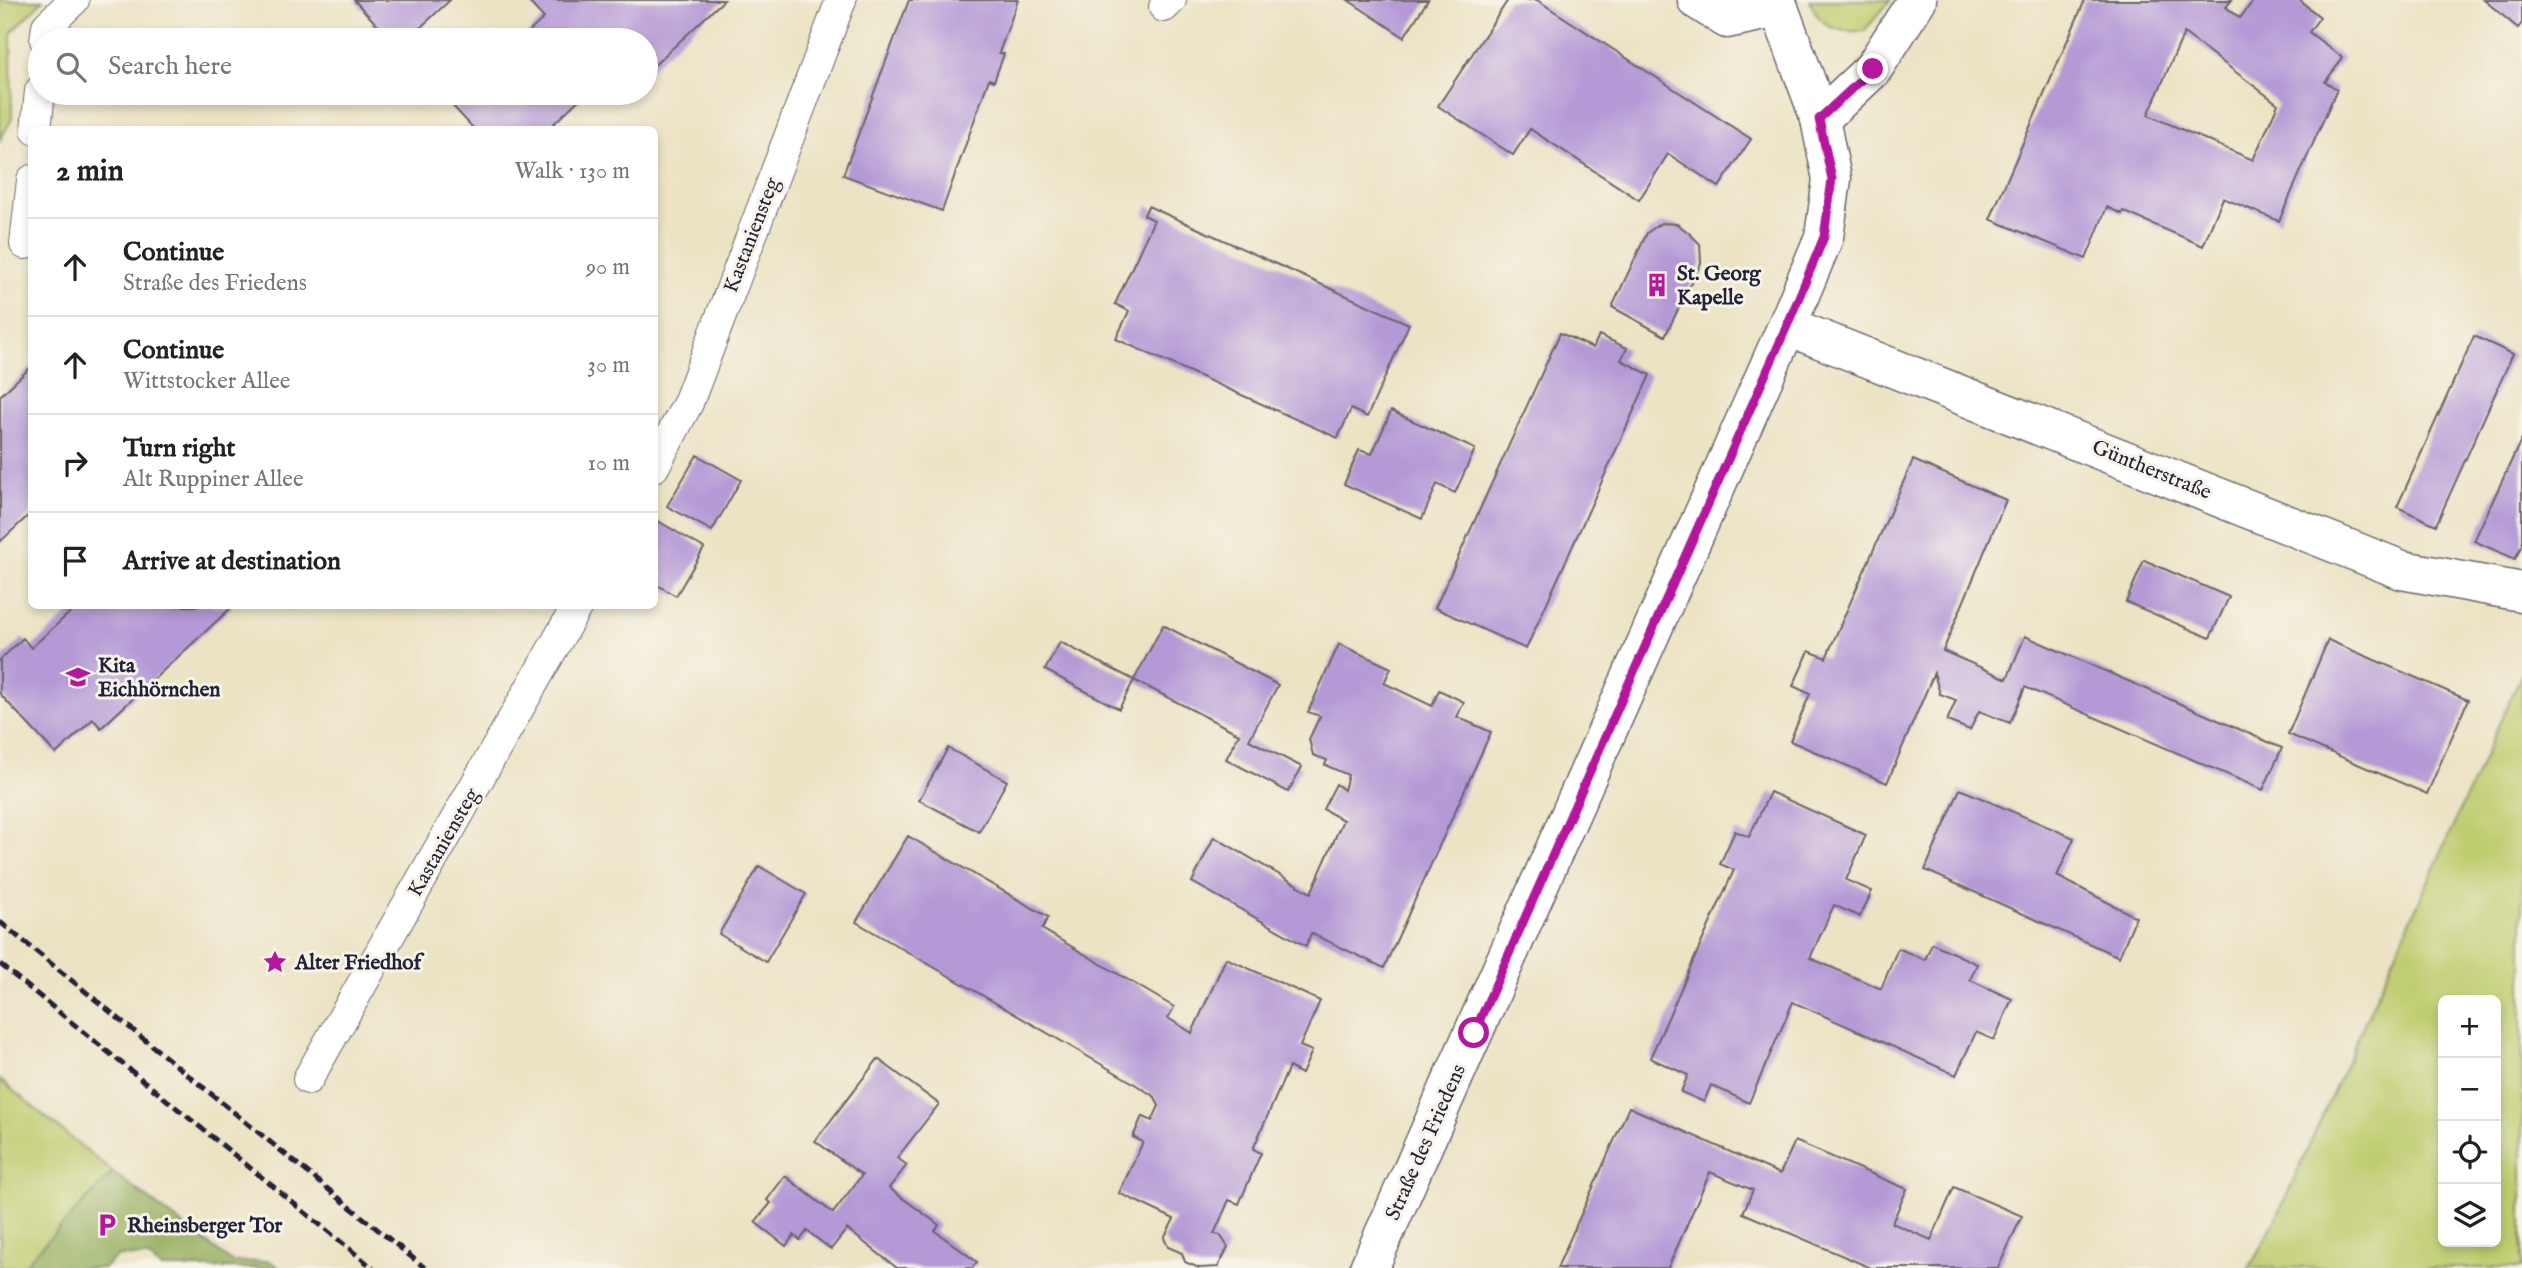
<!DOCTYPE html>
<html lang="en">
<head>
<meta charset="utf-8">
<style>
  :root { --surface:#fff; --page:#f2f2f2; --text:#222; --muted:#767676; --line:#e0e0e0 }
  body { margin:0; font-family:"IM FELL English",serif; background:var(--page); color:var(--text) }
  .controls { position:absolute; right:21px; bottom:21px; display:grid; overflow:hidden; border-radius:10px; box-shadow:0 4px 10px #0003 }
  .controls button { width:63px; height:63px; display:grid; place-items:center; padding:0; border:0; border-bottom:2px solid var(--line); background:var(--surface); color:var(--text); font:35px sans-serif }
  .stop { position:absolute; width:21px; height:21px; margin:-16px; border:5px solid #b5179e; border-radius:50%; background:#fff }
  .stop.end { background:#b5179e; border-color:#fff; box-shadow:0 2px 7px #0008 }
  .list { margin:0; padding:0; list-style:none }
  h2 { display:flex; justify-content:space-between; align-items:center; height:91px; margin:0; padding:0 28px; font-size:30px }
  h2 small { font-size:23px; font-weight:400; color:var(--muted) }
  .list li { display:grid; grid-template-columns:46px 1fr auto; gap:21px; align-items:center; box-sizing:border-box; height:98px; padding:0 28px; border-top:2px solid var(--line) }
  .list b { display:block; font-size:26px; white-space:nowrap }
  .list p { margin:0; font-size:23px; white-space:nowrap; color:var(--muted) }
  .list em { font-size:23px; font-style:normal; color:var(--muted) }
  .icon { flex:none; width:38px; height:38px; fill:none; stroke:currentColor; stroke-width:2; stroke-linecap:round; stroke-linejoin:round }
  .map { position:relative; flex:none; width:2522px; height:1268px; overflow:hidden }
  .search { position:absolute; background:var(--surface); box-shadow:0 4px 10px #0003; left:28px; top:28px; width:630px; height:77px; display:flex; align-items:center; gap:18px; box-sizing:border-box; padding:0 24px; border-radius:38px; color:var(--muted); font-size:26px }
  .panel { position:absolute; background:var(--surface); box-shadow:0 4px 10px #0003; left:28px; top:126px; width:630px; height:483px; border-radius:10px }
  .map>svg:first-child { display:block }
</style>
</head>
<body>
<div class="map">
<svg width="2522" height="1268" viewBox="0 0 2522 1268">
  <rect width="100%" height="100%" fill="#f7f3e8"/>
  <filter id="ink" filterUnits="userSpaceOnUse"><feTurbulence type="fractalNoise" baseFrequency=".0143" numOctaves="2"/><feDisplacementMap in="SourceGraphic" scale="14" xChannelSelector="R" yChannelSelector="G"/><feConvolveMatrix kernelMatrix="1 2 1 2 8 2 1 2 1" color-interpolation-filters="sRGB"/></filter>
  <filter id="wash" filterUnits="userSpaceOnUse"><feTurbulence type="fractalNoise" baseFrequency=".00686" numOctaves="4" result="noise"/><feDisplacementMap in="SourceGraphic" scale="28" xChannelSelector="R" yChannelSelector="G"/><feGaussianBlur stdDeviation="1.57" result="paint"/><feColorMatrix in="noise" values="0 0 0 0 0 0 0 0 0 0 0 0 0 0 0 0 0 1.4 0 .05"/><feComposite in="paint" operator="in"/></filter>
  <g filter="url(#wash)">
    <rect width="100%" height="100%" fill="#ece3c4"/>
    <!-- green -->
    <path fill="#bfcc6e" stroke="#707754" stroke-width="2" fill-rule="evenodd" d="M 0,0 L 43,0 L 11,33 L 12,119 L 0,140 Z
      M 1810,0 L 1891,0 L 1864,31 C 1838,33 1819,28 1810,0 Z
      M 2522,673 L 2522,1268 L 2249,1268 L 2276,1219 ZM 2443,1000 L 2496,1000 L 2496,1242 L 2443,1242 Z
      M 0,1080 L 113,1172 L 22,1268 L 0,1268 Z"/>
    <!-- forest -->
    <path fill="#97b061" stroke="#5c694e" stroke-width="2" d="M 113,1172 L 232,1262 L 270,1261 L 279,1268 L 162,1268 L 148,1257 L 118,1256 L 104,1268 L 21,1268 Z"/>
    <g id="blocks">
      <!-- building -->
      <path fill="#b499d6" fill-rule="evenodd" d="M 354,0 L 450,0 L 407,40 L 391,40 Z
        M 527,0 L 724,0 L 646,73 L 646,40 L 520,40 L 544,18 Z
        M 909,0 L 1018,0 L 999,53 L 1004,54 L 994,81 L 989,79 L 942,211 L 843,175 Z
        M 1348,0 L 1428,0 L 1404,37 Z
        M 1508,0 L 1537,0 L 1751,139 L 1719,187 L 1668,154 L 1639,200 L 1530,129 L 1513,155 L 1438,106 Z
        M 2085,0 L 2232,0 L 2226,7 L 2240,18 L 2254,0 L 2299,0 L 2320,17 L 2309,32 L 2343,58 L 2325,82 L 2337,89 L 2279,221 L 2223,198 L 2203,246 L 2123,211 L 2122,214 L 2107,207 L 2086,259 L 1990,219 ZM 2184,33 L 2278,104 L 2253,160 L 2148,115 Z
        M 2484,0 L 2522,0 L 2522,23 L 2518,28 Z
        M 463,93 L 586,93 L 547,130 L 475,130 L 451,104 Z
        M 1148,206 L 1409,324 L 1367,417 L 1351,409 L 1338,438 L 1116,339 L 1129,311 L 1115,304 L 1154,220 L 1144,215 Z
        M 1661,223 L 1677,224 L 1689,233 L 1700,244 L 1701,263 L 1665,336 L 1612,307 L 1647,233 Z
        M 1560,333 L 1593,348 L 1599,335 L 1627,348 L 1621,360 L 1650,375 L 1526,649 L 1435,608 Z
        M 2474,336 L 2513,354 L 2436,525 L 2397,507 Z
        M 32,366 L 32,512 L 0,542 L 0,396 Z
        M 1391,411 L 1475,449 L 1455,493 L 1437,484 L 1422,519 L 1344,484 L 1359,450 L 1372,454 Z
        M 2522,438 L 2522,545 L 2515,559 L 2474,541 Z
        M 697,455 L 741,480 L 712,531 L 667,506 Z
        M 1913,460 L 2006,500 L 1943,651 L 2007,679 L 2025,636 L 2282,748 L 2263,790 L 2025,687 L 2010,723 L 1979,711 L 1970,730 L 1947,721 L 1956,700 L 1940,694 L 1934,673 L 1887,783 L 1790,741 L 1810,694 L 1793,686 L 1809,651 L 1826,658 Z
        M 658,521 L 704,548 L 676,596 L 654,583 L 654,527 Z
        M 2144,560 L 2229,597 L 2210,638 L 2126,602 Z
        M 77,606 L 233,606 L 101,728 L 93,719 L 56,754 L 0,694 L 0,660 L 23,638 L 31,648 Z
        M 1163,625 L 1278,685 L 1249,740 L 1302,767 L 1288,792 L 1226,759 L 1239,734 L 1134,680 Z
        M 2328,640 L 2468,700 L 2427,794 L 2288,734 Z
        M 1060,642 L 1134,680 L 1119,709 L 1045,670 Z
        M 1339,644 L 1391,668 L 1384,683 L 1432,706 L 1439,690 L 1464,702 L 1457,717 L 1491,732 L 1384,968 L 1311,933 L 1306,946 L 1192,882 L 1214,837 L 1311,893 L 1343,820 L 1323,809 L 1336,784 L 1344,790 L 1348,775 L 1325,765 L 1327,760 L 1313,755 L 1309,739 L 1320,716 L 1308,712 Z
        M 948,748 L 1007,781 L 979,832 L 919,800 Z
        M 1960,789 L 2074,838 L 2057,876 L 2136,917 L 2119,957 L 1925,870 Z
        M 1770,792 L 1866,835 L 1846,880 L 1872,891 L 1860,917 L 1834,905 L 1810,958 L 1881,989 L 1898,948 L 1925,960 L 1932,943 L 1977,964 L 1970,980 L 2012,999 L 1994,1040 L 1976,1032 L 1956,1075 L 1793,1002 L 1749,1103 L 1711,1085 L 1704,1102 L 1681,1092 L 1688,1075 L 1650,1058 L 1734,870 L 1720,864 L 1735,831 L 1749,837 Z
        M 908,836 L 1048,917 L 1042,929 L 1174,1007 L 1168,1018 L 1192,1033 L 1226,958 L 1320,1001 L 1300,1046 L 1312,1051 L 1302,1074 L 1289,1067 L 1253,1149 L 1261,1153 L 1239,1204 L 1229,1200 L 1214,1234 L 1220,1235 L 1228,1247 L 1218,1267 L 1199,1268 L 1185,1262 L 1182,1253 L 1168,1247 L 1164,1238 L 1174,1219 L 1119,1193 L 1143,1142 L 1133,1137 L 1142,1116 L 1152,1121 L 1159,1106 L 1155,1097 L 1130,1081 L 856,922 Z
        M 759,866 L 806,894 L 766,962 L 719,934 Z
        M 878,1059 L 939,1104 L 897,1158 L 907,1165 L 889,1188 L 939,1225 L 935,1231 L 977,1262 L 972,1268 L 897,1268 L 847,1229 L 831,1249 L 807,1231 L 800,1240 L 794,1235 L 786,1246 L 755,1222 L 771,1203 L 767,1200 L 785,1176 L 833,1213 L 862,1175 L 815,1141 Z
        M 1629,1107 L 1780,1174 L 1795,1141 L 1907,1189 L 1892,1223 L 1931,1240 L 1954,1187 L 2022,1216 L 1998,1268 L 1871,1268 L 1743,1213 L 1753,1190 L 1710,1172 L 1668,1268 L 1557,1268 Z"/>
    </g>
  </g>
  <g filter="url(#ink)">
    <use href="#blocks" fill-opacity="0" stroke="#69666b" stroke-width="2"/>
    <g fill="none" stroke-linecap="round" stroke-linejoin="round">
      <!-- service casing -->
      <g stroke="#69666b" stroke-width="32">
        <path id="service" d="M 1164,7 L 1171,0
          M 45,40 L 47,26 L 74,0
          M 36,130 L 40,91
          M 25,244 L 32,180
          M 654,467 L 688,403 L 841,0
          M 308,1079 L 577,606"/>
      </g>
      <!-- minor casing -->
      <g stroke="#69666b" stroke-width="41">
        <path id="minor" d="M 1697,0 L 1727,19 L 1779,8
          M 1820,119 L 1873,69 L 1917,0
          M 1787,326 L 2402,570 L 2522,592"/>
      </g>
      <!-- secondary casing -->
      <g stroke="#69666b" stroke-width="41">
        <path id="secondary" d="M 1369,1268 L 1787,326 L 1824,237 L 1832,179 L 1820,119 L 1776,0"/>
      </g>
      <!-- service -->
      <use href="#service" stroke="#fff" stroke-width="30"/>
      <!-- minor -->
      <use href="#minor" stroke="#fff" stroke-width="38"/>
      <!-- secondary -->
      <use href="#secondary" stroke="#fff" stroke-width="38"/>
      <!-- rail -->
      <path stroke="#22223b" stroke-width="5" stroke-dasharray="10 5" stroke-linecap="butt" d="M 0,922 L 425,1268
        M 0,964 L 373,1268"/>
    </g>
  </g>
  <g fill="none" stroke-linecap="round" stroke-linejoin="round" filter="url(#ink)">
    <!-- route -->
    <path stroke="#b5179e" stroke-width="9" d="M 1474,1033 L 1787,326 L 1824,237 L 1832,179 L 1819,119 L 1873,69"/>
  </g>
  <!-- icons -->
  <defs>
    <g id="building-bare" transform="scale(1.89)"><path d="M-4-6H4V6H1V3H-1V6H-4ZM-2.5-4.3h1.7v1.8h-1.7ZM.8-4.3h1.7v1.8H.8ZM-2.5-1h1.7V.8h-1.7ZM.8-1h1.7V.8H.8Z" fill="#b5179e" stroke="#f7f3e8" stroke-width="2.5" paint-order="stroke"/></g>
    <g id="school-bare" transform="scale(1.89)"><path d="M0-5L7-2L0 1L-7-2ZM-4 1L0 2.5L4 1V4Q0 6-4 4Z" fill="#b5179e" stroke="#f7f3e8" stroke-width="2.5" paint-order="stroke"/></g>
    <g id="sight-bare" transform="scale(1.89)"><path d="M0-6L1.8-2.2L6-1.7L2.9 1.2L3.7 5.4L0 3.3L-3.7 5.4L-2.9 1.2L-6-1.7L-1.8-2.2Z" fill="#b5179e" stroke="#f7f3e8" stroke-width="2.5" paint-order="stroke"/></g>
    <g id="parking-bare" transform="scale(1.89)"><path d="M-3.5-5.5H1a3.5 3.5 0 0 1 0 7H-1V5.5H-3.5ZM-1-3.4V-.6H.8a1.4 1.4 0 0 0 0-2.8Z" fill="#b5179e" stroke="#f7f3e8" stroke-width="2.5" paint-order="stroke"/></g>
  </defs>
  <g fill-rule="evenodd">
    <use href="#building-bare" x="1657" y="285"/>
    <use href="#school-bare" x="78" y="677"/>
    <use href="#sight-bare" x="275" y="962"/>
    <use href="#parking-bare" x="107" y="1225"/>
  </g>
  <g text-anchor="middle" stroke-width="6" stroke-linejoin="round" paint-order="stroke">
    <!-- street labels -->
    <g font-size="21" fill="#22223b" stroke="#f7f3e8">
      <text transform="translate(751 235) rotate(-69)" y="7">Kastaniensteg</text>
      <text transform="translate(2152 469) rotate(22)" y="7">Güntherstraße</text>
      <text transform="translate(443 842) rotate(-60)" y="7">Kastaniensteg</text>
      <text transform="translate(1425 1142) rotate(-66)" y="7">Straße des Friedens</text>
    </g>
    <!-- poi labels -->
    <g font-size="21" font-weight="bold" fill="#22223b" stroke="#f7f3e8" text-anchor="start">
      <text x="1677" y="280">St. Georg<tspan x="1677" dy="24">Kapelle</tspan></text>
      <text x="98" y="672">Kita<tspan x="98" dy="24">Eichhörnchen</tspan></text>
      <text x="295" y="969">Alter Friedhof</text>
      <text x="127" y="1232">Rheinsberger Tor</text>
    </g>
  </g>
</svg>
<div class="controls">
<button>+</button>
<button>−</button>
<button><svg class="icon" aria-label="locate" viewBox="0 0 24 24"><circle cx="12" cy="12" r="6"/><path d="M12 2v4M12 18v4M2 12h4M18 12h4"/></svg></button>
<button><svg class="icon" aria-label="layers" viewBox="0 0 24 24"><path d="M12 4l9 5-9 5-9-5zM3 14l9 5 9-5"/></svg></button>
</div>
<div class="stop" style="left:1474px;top:1033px"></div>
<div class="stop end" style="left:1873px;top:69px"></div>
<div class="search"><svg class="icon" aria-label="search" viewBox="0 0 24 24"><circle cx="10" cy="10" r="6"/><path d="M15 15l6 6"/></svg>Search here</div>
<section class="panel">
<h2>2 min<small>Walk · 130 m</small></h2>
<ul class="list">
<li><svg class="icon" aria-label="ahead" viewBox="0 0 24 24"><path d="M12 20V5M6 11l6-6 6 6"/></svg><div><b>Continue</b><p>Straße des Friedens</p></div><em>90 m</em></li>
<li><svg class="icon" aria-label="ahead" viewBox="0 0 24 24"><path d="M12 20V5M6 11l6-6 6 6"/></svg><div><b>Continue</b><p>Wittstocker Allee</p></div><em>30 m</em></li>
<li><svg class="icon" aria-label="right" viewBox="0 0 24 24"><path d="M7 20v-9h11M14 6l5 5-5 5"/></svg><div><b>Turn right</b><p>Alt Ruppiner Allee</p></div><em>10 m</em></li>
<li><svg class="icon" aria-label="arrive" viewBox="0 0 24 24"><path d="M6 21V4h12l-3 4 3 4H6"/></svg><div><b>Arrive at destination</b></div></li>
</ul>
</section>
</div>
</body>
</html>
